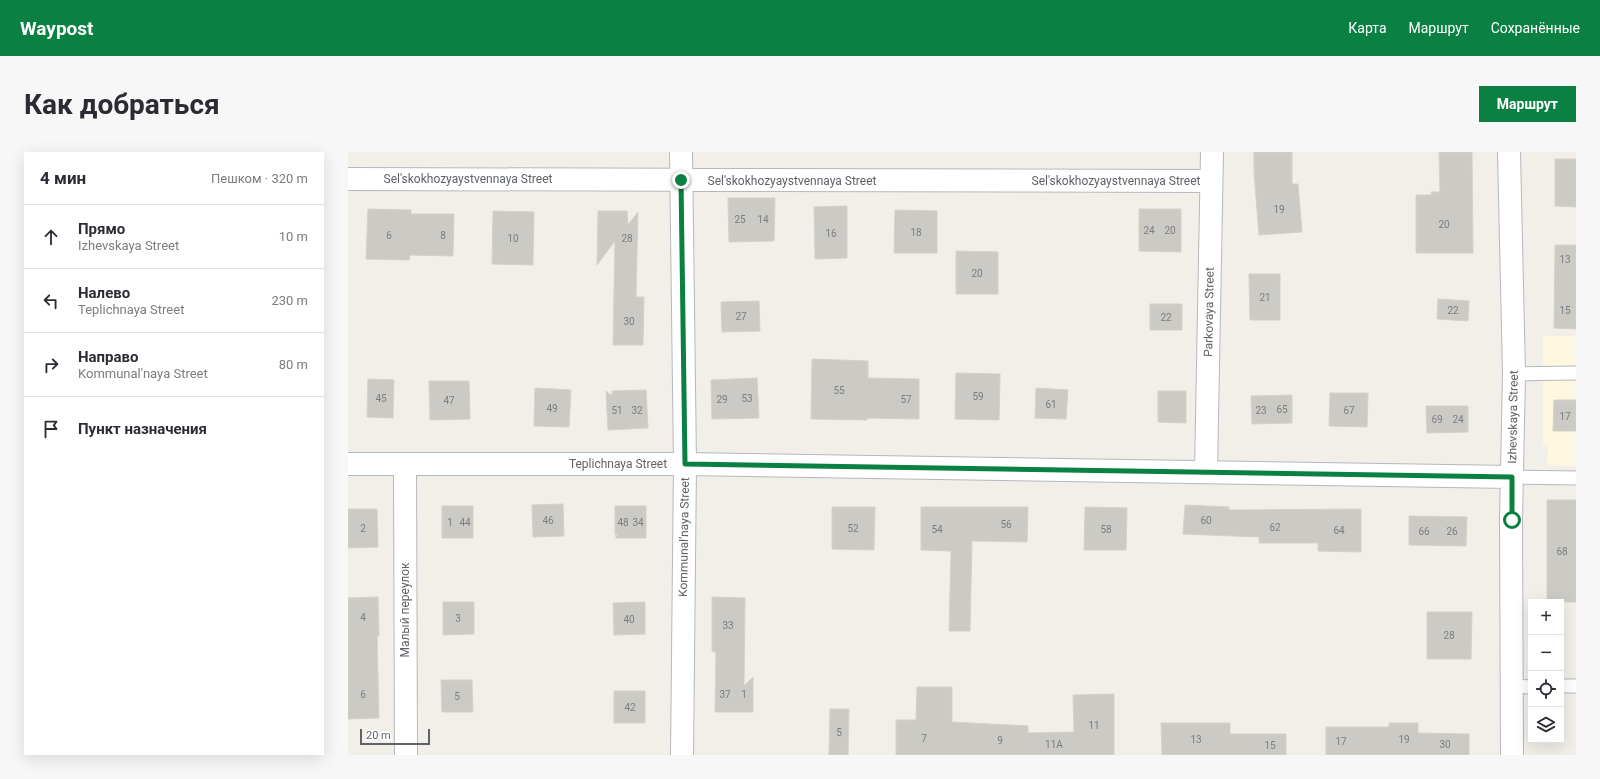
<!DOCTYPE html>
<html lang="ru">
<head>
<meta charset="utf-8">
<style>
  :root { --surface:#fff; --page:#f7f7f7; --text:#2b2b33; --muted:#7c7c81; --line:#e1e1e2; --accent:#0b8043 }
  body { margin:0; font-family:Roboto,sans-serif; background:var(--page); color:var(--text) }
  .controls { position:absolute; right:12px; bottom:12px; display:grid; overflow:hidden; border-radius:0px; box-shadow:0 4px 16px #0002 }
  .controls button { width:36px; height:36px; display:grid; place-items:center; padding:0; border:0; border-bottom:1px solid var(--line); background:var(--surface); color:var(--text); font:20px sans-serif }
  .scale { position:absolute; left:12px; bottom:10px; width:70px; box-sizing:border-box; padding-left:4px; border:2px solid #5f6368; border-top:0; font-size:11px; line-height:14px; white-space:nowrap; color:#5f6368; -webkit-text-stroke:3px #fff; paint-order:stroke }
  .stop { position:absolute; width:12px; height:12px; margin:-9px; border:3px solid #0b8043; border-radius:50%; background:#fff }
  .stop.end { background:#0b8043; border-color:#fff; box-shadow:0 1px 4px #0008 }
  .list { margin:0; padding:0; list-style:none }
  h2 { display:flex; justify-content:space-between; align-items:center; height:52px; margin:0; padding:0 16px; font-size:17px }
  h2 small { font-size:13px; font-weight:400; color:var(--muted) }
  .list li { display:grid; grid-template-columns:26px 1fr auto; gap:12px; align-items:center; box-sizing:border-box; height:64px; padding:0 16px; border-top:1px solid var(--line) }
  .list b { display:block; font-size:15px; white-space:nowrap }
  .list p { margin:0; font-size:13px; white-space:nowrap; color:var(--muted) }
  .list em { font-size:13px; font-style:normal; color:var(--muted) }
  .icon { flex:none; width:22px; height:22px; fill:none; stroke:currentColor; stroke-width:2; stroke-linecap:round; stroke-linejoin:round }
  .map { position:relative; flex:none; width:1228px; height:603px; overflow:hidden; border-radius:0px }
  header { display:flex; align-items:center; gap:24px; box-sizing:border-box; height:56px; padding:0 20px; background:var(--accent); color:#fff }
  header strong { font-size:19px }
  nav { display:flex; gap:22px; margin-inline-start:auto; font-size:14px }
  .intro { display:flex; align-items:center; justify-content:space-between; box-sizing:border-box; height:96px; padding:0 24px }
  h1 { margin:0; font-size:28px }
  .button { padding:10px 18px; border-radius:0px; background:var(--accent); color:#fff; font-size:14px; font-weight:700 }
  main { display:flex; gap:24px; padding:0 24px }
  aside { flex:1; background:var(--surface); border-radius:0px; box-shadow:0 4px 16px #0002 }
  .map>svg:first-child { display:block }
</style>
</head>
<body>
<header>
<strong>Waypost</strong>
<nav><a>Карта</a><a>Маршрут</a><a>Сохранённые</a></nav>
</header>
<div class="intro"><h1>Как добраться</h1><a class="button">Маршрут</a></div>
<main>
<aside>
<h2>4 мин<small>Пешком · 320 m</small></h2>
<ul class="list">
<li><svg class="icon" aria-label="ahead" viewBox="0 0 24 24"><path d="M12 20V5M6 11l6-6 6 6"/></svg><div><b>Прямо</b><p>Izhevskaya Street</p></div><em>10 m</em></li>
<li><svg class="icon" aria-label="left" viewBox="0 0 24 24"><path d="M17 20v-9H6M10 6l-5 5 5 5"/></svg><div><b>Налево</b><p>Teplichnaya Street</p></div><em>230 m</em></li>
<li><svg class="icon" aria-label="right" viewBox="0 0 24 24"><path d="M7 20v-9h11M14 6l5 5-5 5"/></svg><div><b>Направо</b><p>Kommunal'naya Street</p></div><em>80 m</em></li>
<li><svg class="icon" aria-label="arrive" viewBox="0 0 24 24"><path d="M6 21V4h12l-3 4 3 4H6"/></svg><div><b>Пункт назначения</b></div></li>
</ul>
</aside>
<div class="map">
<svg width="1228" height="603" viewBox="0 0 1228 603">
  <rect width="100%" height="100%" fill="#f1efe8"/>
  <!-- commercial -->
  <path fill="#fef7e0" d="M 1195,184 L 1228,184 L 1228,314 L 1199,313 L 1200,294 L 1195,293 Z"/>
  <!-- building -->
  <path fill="#cccac5" stroke="#d6d1c6" d="M 906,0 L 944,0 L 944,32 L 950,32 L 954,80 L 911,83 L 906,21 Z
    M 1091,0 L 1124,0 L 1125,101 L 1068,101 L 1068,43 L 1084,43 L 1083,40 L 1092,40 Z
    M 1207,7 L 1228,7 L 1228,55 L 1207,54 Z
    M 380,46 L 427,46 L 426,89 L 381,90 Z
    M 499,54 L 499,106 L 467,107 L 466,55 Z
    M 20,57 L 63,58 L 63,62 L 106,62 L 105,104 L 62,103 L 61,108 L 18,107 Z
    M 791,57 L 833,57 L 833,100 L 791,99 Z
    M 547,58 L 589,59 L 589,101 L 546,101 Z
    M 145,59 L 186,60 L 185,113 L 144,112 Z
    M 250,59 L 279,59 L 280,73 L 290,60 L 288,145 L 296,145 L 295,193 L 265,193 L 267,89 L 249,113 Z
    M 1207,93 L 1228,93 L 1228,177 L 1206,176 Z
    M 608,99 L 650,100 L 650,142 L 608,142 Z
    M 901,122 L 932,122 L 932,168 L 902,168 Z
    M 1090,147 L 1121,149 L 1120,169 L 1089,167 Z
    M 411,149 L 412,179 L 374,180 L 373,150 Z
    M 802,152 L 834,152 L 834,178 L 802,178 Z
    M 464,207 L 520,209 L 520,226 L 571,227 L 571,267 L 519,266 L 519,268 L 463,267 Z
    M 608,221 L 652,222 L 651,268 L 607,267 Z
    M 409,226 L 411,266 L 364,267 L 363,228 Z
    M 20,227 L 46,228 L 45,266 L 19,265 Z
    M 81,229 L 121,229 L 122,267 L 82,268 Z
    M 187,236 L 223,238 L 221,275 L 186,274 Z
    M 688,236 L 720,238 L 718,267 L 687,266 Z
    M 298,238 L 300,276 L 260,278 L 258,239 L 264,244 L 264,239 Z
    M 810,239 L 838,239 L 838,271 L 810,270 Z
    M 982,241 L 1020,241 L 1019,275 L 981,274 Z
    M 944,243 L 944,271 L 904,272 L 903,244 Z
    M 1206,248 L 1228,248 L 1228,279 L 1205,279 Z
    M 1078,254 L 1120,254 L 1120,280 L 1079,281 Z
    M 1199,348 L 1228,348 L 1228,450 L 1199,450 Z
    M 215,352 L 216,384 L 185,385 L 184,353 Z
    M 837,353 L 881,355 L 881,358 L 1013,357 L 1013,400 L 970,399 L 970,391 L 911,391 L 911,385 L 835,382 Z
    M 94,354 L 125,354 L 125,386 L 94,386 Z
    M 267,354 L 298,354 L 298,386 L 267,386 L 270,383 L 267,383 Z
    M 484,355 L 527,355 L 526,398 L 484,397 Z
    M 573,355 L 680,355 L 679,390 L 624,389 L 622,479 L 601,479 L 603,399 L 573,398 Z
    M 737,355 L 779,356 L 778,398 L 736,398 Z
    M 0,357 L 29,357 L 30,395 L 0,396 Z
    M 1061,364 L 1119,365 L 1118,394 L 1061,393 Z
    M 30,445 L 31,484 L 29,484 L 31,566 L 0,567 L 0,446 Z
    M 364,445 L 397,446 L 396,534 L 405,525 L 405,560 L 367,560 L 368,500 L 364,499 Z
    M 95,450 L 126,450 L 126,482 L 95,483 Z
    M 297,450 L 297,482 L 266,483 L 265,451 Z
    M 1079,460 L 1124,460 L 1123,507 L 1079,507 Z
    M 93,528 L 124,528 L 125,560 L 94,560 Z
    M 569,535 L 604,535 L 604,570 L 680,574 L 680,581 L 726,580 L 725,543 L 766,542 L 766,603 L 548,603 L 548,568 L 568,568 Z
    M 266,539 L 297,539 L 297,571 L 266,571 Z
    M 482,557 L 501,557 L 500,603 L 481,603 Z
    M 813,571 L 882,571 L 882,582 L 938,582 L 938,603 L 814,603 Z
    M 1041,571 L 1070,571 L 1070,581 L 1121,582 L 1121,603 L 978,603 L 978,575 L 1041,575 Z"/>
  <g fill="none" stroke-linecap="round" stroke-linejoin="round">
    <!-- service casing -->
    <g stroke="#b5b8bc" stroke-width="15">
      <path id="service" d="M 1166,222 L 1228,221
        M 1164,325 L 1228,326
        M 1164,534 L 1183,535
        M 1213,534 L 1228,534"/>
    </g>
    <!-- minor casing -->
    <g stroke="#b5b8bc" stroke-width="24">
      <path id="minor" d="M 333,0 L 337,312 L 334,603
        M 1161,0 L 1166,222 L 1163,368 L 1164,603
        M 0,27 L 863,29
        M 0,312 L 337,312 L 1164,325
        M 57,313 L 58,603
        M 858,320 L 864,0"/>
    </g>
    <!-- service -->
    <use href="#service" stroke="#fff" stroke-width="13"/>
    <!-- minor -->
    <use href="#minor" stroke="#fff" stroke-width="22"/>
  </g>
  <g fill="none" stroke-linecap="round" stroke-linejoin="round">
    <!-- route -->
    <path stroke="#0b8043" stroke-width="5" d="M 333,28 L 337,312 L 1164,325 L 1164,368"/>
  </g>
  <g text-anchor="middle" stroke-width="4" stroke-linejoin="round" paint-order="stroke">
    <!-- number labels -->
    <g font-size="10" fill="#7a7d7f">
      <text x="931" y="61">19</text>
      <text x="392" y="71">25</text>
      <text x="415" y="71">14</text>
      <text x="1096" y="76">20</text>
      <text x="801" y="82">24</text>
      <text x="822" y="82">20</text>
      <text x="568" y="84">18</text>
      <text x="483" y="85">16</text>
      <text x="41" y="87">6</text>
      <text x="95" y="87">8</text>
      <text x="165" y="90">10</text>
      <text x="279" y="90">28</text>
      <text x="1217" y="111">13</text>
      <text x="629" y="125">20</text>
      <text x="917" y="149">21</text>
      <text x="1105" y="162">22</text>
      <text x="1217" y="162">15</text>
      <text x="393" y="168">27</text>
      <text x="818" y="169">22</text>
      <text x="281" y="173">30</text>
      <text x="491" y="242">55</text>
      <text x="630" y="248">59</text>
      <text x="33" y="250">45</text>
      <text x="399" y="250">53</text>
      <text x="374" y="251">29</text>
      <text x="558" y="251">57</text>
      <text x="101" y="252">47</text>
      <text x="703" y="256">61</text>
      <text x="204" y="260">49</text>
      <text x="934" y="261">65</text>
      <text x="269" y="262">51</text>
      <text x="289" y="262">32</text>
      <text x="913" y="262">23</text>
      <text x="1001" y="262">67</text>
      <text x="1217" y="268">17</text>
      <text x="1089" y="271">69</text>
      <text x="1110" y="271">24</text>
      <text x="200" y="372">46</text>
      <text x="858" y="372">60</text>
      <text x="102" y="374">1</text>
      <text x="117" y="374">44</text>
      <text x="275" y="374">48</text>
      <text x="290" y="374">34</text>
      <text x="658" y="376">56</text>
      <text x="927" y="379">62</text>
      <text x="15" y="380">2</text>
      <text x="505" y="380">52</text>
      <text x="589" y="381">54</text>
      <text x="758" y="381">58</text>
      <text x="991" y="382">64</text>
      <text x="1076" y="383">66</text>
      <text x="1104" y="383">26</text>
      <text x="1214" y="403">68</text>
      <text x="15" y="469">4</text>
      <text x="110" y="470">3</text>
      <text x="281" y="471">40</text>
      <text x="380" y="477">33</text>
      <text x="1101" y="487">28</text>
      <text x="15" y="546">6</text>
      <text x="377" y="546">37</text>
      <text x="396" y="546">1</text>
      <text x="109" y="548">5</text>
      <text x="282" y="559">42</text>
      <text x="746" y="577">11</text>
      <text x="491" y="584">5</text>
      <text x="576" y="590">7</text>
      <text x="848" y="591">13</text>
      <text x="1056" y="591">19</text>
      <text x="652" y="592">9</text>
      <text x="993" y="593">17</text>
      <text x="706" y="596">11А</text>
      <text x="1097" y="596">30</text>
      <text x="922" y="597">15</text>
    </g>
    <!-- street labels -->
    <g font-size="12" fill="#5f6368" stroke="#fff">
      <text x="120" y="31">Sel'skokhozyaystvennaya Street</text>
      <text x="444" y="33">Sel'skokhozyaystvennaya Street</text>
      <text x="768" y="33">Sel'skokhozyaystvennaya Street</text>
      <text transform="translate(861 160) rotate(-89)" y="4">Parkovaya Street</text>
      <text transform="translate(1165 265) rotate(-89)" y="4">Izhevskaya Street</text>
      <text x="270" y="316">Teplichnaya Street</text>
      <text transform="translate(336 385) rotate(-89)" y="4">Kommunal'naya Street</text>
      <text transform="translate(57 458) rotate(-90)" y="4">Малый переулок</text>
    </g>
  </g>
</svg>
<div class="controls">
<button>+</button>
<button>−</button>
<button><svg class="icon" aria-label="locate" viewBox="0 0 24 24"><circle cx="12" cy="12" r="6"/><path d="M12 2v4M12 18v4M2 12h4M18 12h4"/></svg></button>
<button><svg class="icon" aria-label="layers" viewBox="0 0 24 24"><path d="M12 4l9 5-9 5-9-5zM3 14l9 5 9-5"/></svg></button>
</div>
<div class="scale">20 m</div>
<div class="stop" style="left:1164px;top:368px"></div>
<div class="stop end" style="left:333px;top:28px"></div>
</div>
</main>
</body>
</html>
